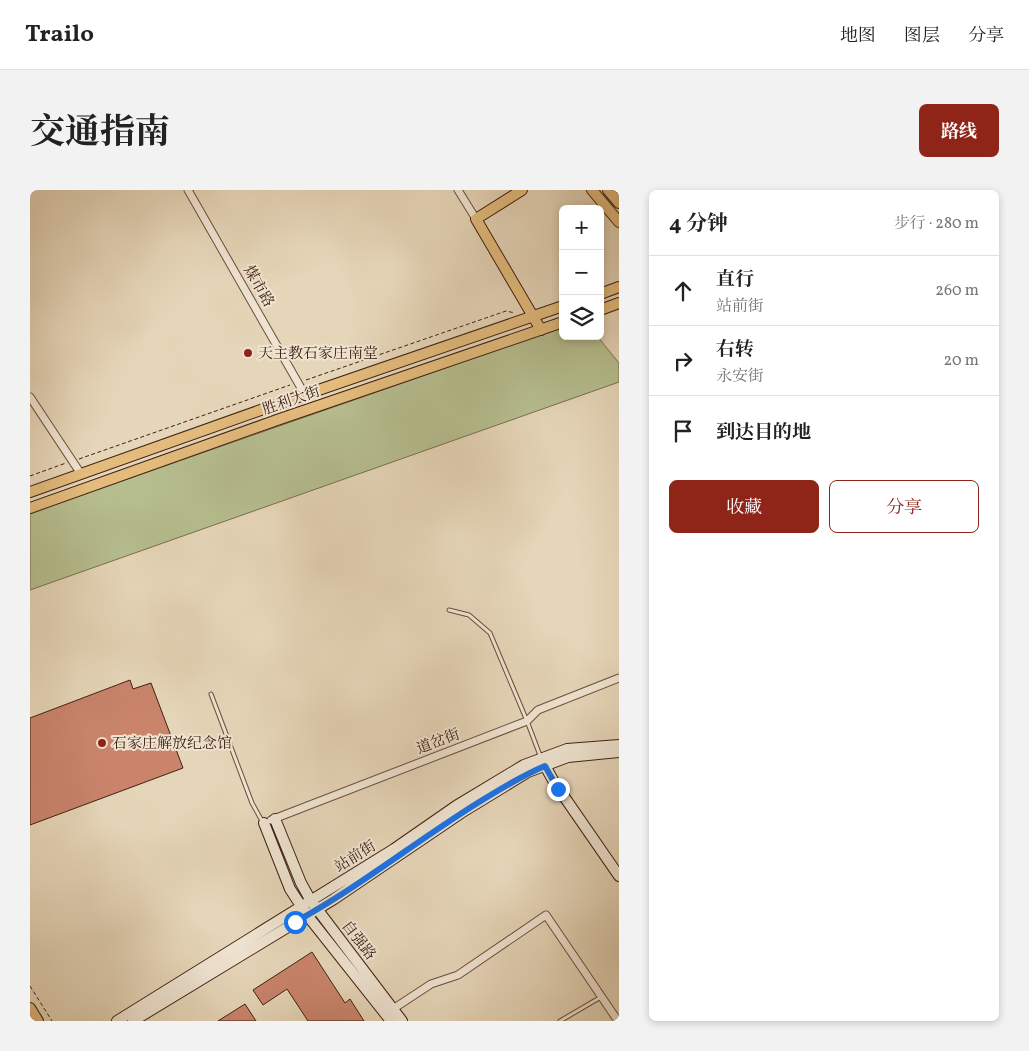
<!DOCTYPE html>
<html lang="zh">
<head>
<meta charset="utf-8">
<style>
  :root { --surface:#fff; --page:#f2f2f2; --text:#222; --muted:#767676; --line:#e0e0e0; --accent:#8f2418 }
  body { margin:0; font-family:Vollkorn,"Noto Serif SC",serif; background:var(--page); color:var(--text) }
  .controls { position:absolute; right:15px; top:15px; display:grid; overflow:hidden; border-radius:8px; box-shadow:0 2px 8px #0003 }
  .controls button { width:45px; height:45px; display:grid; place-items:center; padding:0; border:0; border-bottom:1px solid var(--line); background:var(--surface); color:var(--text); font:25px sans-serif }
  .stop { position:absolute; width:15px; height:15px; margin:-11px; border:4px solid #1a73e8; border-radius:50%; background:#fff }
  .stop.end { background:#1a73e8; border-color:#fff; box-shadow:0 1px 5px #0008 }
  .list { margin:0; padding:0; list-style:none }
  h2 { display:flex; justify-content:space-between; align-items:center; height:65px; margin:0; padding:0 20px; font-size:21px }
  h2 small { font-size:16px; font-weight:400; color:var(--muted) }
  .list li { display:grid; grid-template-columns:32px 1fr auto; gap:15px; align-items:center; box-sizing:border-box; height:70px; padding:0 20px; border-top:1px solid var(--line) }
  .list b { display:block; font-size:19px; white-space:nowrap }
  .list p { margin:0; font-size:16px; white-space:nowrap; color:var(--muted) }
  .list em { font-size:16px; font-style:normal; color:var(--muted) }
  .actions { display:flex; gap:10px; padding:15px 20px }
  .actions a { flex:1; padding:11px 0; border:1px solid var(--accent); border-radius:8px; text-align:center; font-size:18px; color:var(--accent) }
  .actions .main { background:var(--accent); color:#fff }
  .icon { flex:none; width:28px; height:28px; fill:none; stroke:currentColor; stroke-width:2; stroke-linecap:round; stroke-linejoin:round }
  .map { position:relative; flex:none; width:589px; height:831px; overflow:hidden; border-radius:8px }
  header { display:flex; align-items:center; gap:30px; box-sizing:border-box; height:70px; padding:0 25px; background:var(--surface); border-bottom:1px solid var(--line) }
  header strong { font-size:24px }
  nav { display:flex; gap:28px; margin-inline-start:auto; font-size:18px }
  .intro { display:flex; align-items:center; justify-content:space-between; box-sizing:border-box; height:120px; padding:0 30px }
  h1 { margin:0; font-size:35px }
  .button { padding:12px 22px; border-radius:8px; background:var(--accent); color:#fff; font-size:18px; font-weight:700 }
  main { display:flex; gap:30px; padding:0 30px }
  aside { flex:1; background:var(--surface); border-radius:8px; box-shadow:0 2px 8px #0003 }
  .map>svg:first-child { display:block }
</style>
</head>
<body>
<header>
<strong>Trailo</strong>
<nav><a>地图</a><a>图层</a><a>分享</a></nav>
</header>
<div class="intro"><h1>交通指南</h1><a class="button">路线</a></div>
<main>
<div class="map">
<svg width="589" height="831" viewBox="0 0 589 831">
  <rect width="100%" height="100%" fill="#e6d6b9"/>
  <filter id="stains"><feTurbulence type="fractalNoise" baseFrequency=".004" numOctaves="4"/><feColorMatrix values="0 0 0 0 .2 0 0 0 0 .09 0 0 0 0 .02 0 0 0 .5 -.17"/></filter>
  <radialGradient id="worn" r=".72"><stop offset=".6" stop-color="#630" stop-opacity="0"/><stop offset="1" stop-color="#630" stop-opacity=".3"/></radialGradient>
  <!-- green -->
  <path fill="#b6be8f" stroke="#7b6f50" d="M 533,137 L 533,146 L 567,146 L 589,173 L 589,192 L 0,400 L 0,323 Z"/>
  <!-- building -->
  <path fill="#ca846c" stroke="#402012" d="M 100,490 L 103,499 L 121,493 L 153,578 L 0,635 L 0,528 Z
    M 282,762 L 315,813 L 320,809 L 334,831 L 278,831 L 257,799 L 233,815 L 223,800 Z
    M 215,814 L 226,831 L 188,831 Z"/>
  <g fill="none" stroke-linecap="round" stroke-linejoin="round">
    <!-- lane casing -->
    <g stroke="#6a4e3c" stroke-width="5">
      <path id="lane" d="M 419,420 L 439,425 L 460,443 L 497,531 L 511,568
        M 181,504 L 222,613 L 232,631
        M 530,831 L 571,807"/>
    </g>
    <!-- street casing -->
    <g stroke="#6a4e3c" stroke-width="9">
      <path id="street" d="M 158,0 L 275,205
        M 428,0 L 446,29
        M 0,207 L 51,284
        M 241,630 L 497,531 L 508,520 L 589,488
        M 363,819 L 401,794 L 428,785 L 516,725 L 588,831"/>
    </g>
    <!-- secondary casing -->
    <g stroke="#402012" stroke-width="12">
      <path id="secondary" d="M 513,572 L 524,592 L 589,686
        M 245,629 L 271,693 L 281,711 L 372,831
        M 234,633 L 260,699 L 277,725 L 361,831
        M 87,831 L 364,659 L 426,616 L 494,575 L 537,559 L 589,555
        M 103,831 L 304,709 L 431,623 L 498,582 L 538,567 L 589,562"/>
    </g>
    <!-- primary casing -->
    <g stroke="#402012" stroke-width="12">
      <path id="primary" d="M 492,0 L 446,29 L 511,140
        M 562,0 L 589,32
        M 578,0 L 589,13
        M 570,104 L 589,97
        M 570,120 L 589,113
        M 0,302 L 242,216 L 533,116
        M 0,318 L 247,230 L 533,132
        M 0,818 L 8,831"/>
    </g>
    <!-- path -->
    <path stroke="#402012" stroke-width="1" stroke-dasharray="4 2.5" stroke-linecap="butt" d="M 276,190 L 476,121 L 485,123
      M 49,269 L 260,195
      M 0,286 L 36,273
      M 0,796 L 22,831"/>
    <!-- lane -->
    <use href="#lane" stroke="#efe4d2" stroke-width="3"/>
    <!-- street -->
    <use href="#street" stroke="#efe4d2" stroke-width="7"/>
    <!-- secondary -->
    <use href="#secondary" stroke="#efe4d2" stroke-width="10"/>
    <!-- primary -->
    <use href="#primary" stroke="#e3bb7c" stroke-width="10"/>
  </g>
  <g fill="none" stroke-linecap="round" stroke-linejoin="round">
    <!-- route -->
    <path stroke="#1a73e8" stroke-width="6" d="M 265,732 C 331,696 390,648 454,609 C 474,597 493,585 515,576 L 528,599"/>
  </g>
  <!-- markers -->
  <g fill="#8f2418" stroke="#efe4d2" stroke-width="2">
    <circle cx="218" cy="163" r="5"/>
    <circle cx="72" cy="553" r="5"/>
  </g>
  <g text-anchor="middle" stroke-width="4" stroke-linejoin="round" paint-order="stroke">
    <!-- street labels -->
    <g font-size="15" fill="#402012" stroke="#efe4d2">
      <text transform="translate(229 96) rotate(60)" y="5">煤市路</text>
      <text transform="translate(261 210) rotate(-19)" y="5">胜利大街</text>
      <text transform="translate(408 551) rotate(-21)" y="5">道岔街</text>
      <text transform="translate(325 666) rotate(-32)" y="5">站前街</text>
      <text transform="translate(329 750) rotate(52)" y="5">自强路</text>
    </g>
    <!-- poi labels -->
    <g font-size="15" fill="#402012" stroke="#efe4d2" text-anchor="start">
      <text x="228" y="168">天主教石家庄南堂</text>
      <text x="82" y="558">石家庄解放纪念馆</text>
    </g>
  </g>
  <rect width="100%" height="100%" filter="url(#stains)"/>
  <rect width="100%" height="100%" fill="url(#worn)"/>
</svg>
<div class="controls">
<button>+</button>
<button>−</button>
<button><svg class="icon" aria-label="layers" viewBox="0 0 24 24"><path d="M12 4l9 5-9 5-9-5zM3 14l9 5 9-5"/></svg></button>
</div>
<div class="stop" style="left:265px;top:732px"></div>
<div class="stop end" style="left:528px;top:599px"></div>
</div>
<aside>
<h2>4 分钟<small>步行 · 280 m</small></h2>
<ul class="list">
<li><svg class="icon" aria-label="ahead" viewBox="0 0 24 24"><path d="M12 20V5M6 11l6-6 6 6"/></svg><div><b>直行</b><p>站前街</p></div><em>260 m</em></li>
<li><svg class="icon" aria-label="right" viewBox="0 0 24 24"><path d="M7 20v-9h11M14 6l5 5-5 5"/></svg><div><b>右转</b><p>永安街</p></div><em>20 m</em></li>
<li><svg class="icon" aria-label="arrive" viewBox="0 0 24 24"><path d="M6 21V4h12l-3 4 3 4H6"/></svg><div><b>到达目的地</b></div></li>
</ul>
<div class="actions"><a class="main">收藏</a><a>分享</a></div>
</aside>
</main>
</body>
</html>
